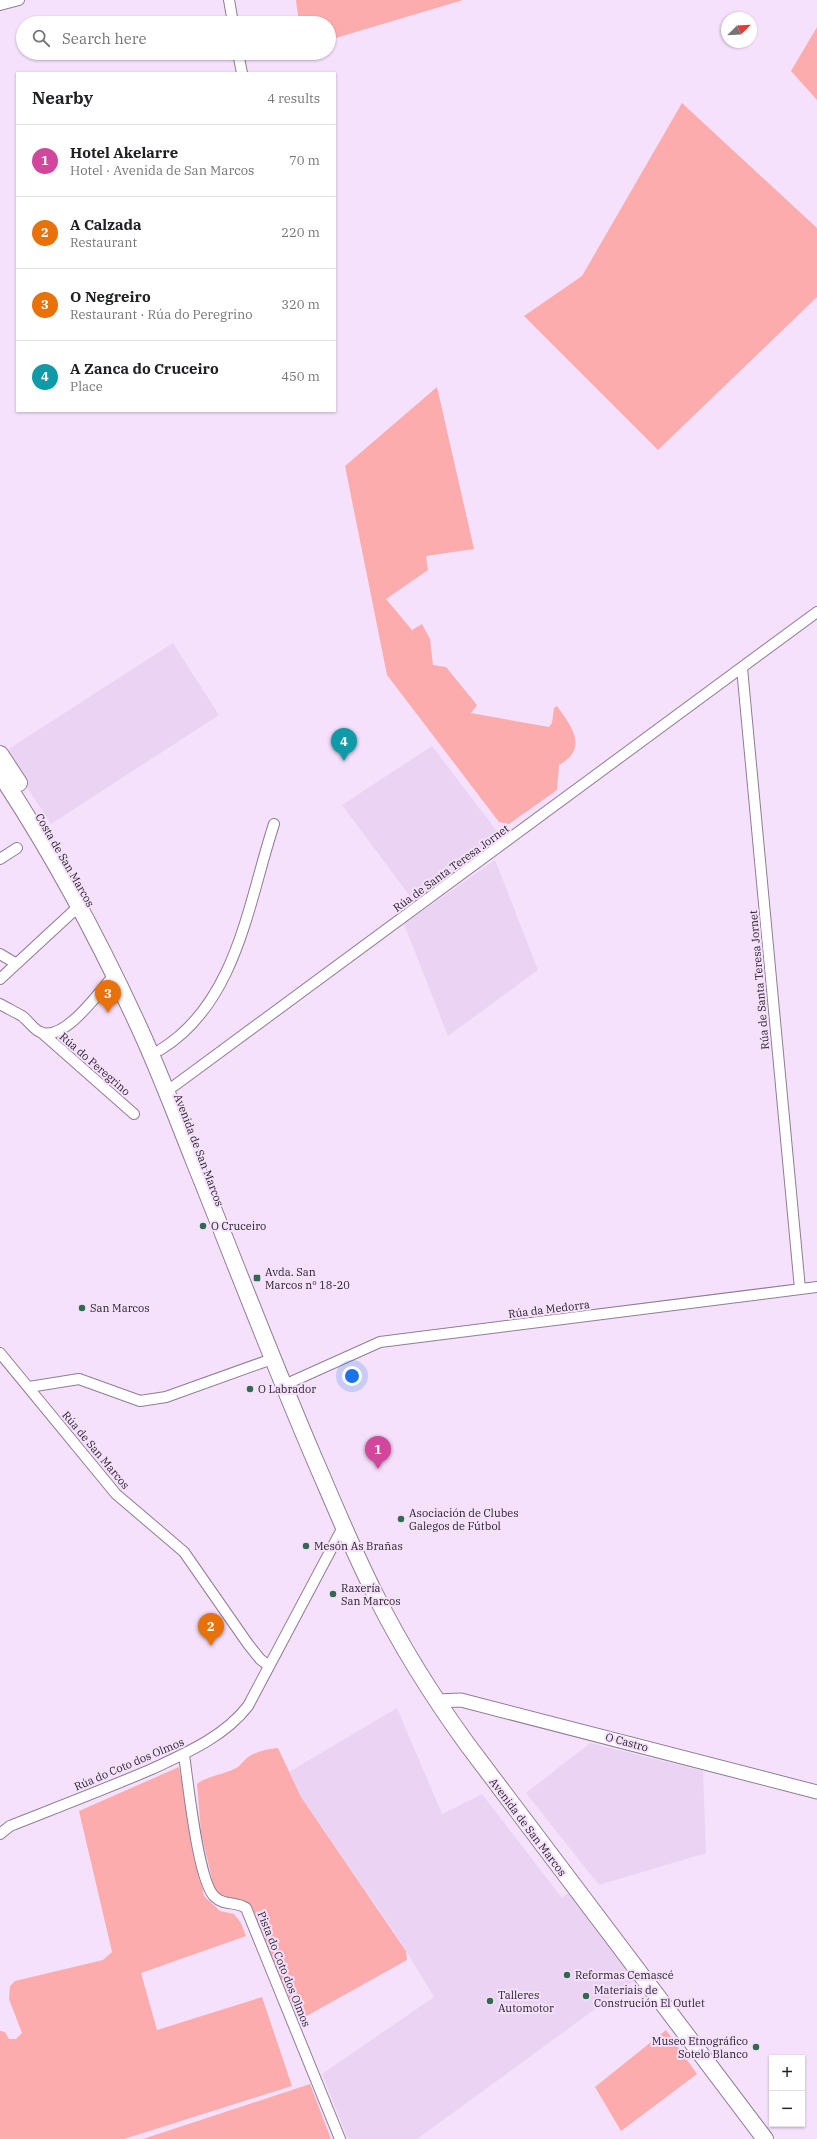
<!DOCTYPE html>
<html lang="en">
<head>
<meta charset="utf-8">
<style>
  :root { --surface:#fff; --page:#f2f2f2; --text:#202124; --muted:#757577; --line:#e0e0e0; --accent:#111827 }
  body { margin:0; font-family:"IBM Plex Serif",serif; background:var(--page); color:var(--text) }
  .controls { position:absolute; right:12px; bottom:12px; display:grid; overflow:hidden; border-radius:0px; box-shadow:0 1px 3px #0004 }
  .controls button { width:36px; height:36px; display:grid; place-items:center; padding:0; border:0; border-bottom:1px solid var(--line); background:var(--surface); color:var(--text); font:20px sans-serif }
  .compass { position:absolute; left:721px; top:12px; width:36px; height:36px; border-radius:50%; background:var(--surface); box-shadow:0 1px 3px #0004; rotate:66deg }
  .you { position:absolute; left:352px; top:1376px; width:14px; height:14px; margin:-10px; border:3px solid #fff; border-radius:50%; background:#1a73e8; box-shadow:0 0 0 6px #1a73e833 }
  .badge { display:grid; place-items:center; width:26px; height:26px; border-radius:50%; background:var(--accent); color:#fff; font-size:13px; font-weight:700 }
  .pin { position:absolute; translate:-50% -33px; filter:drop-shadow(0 1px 2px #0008) }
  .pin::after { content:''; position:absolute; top:21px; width:14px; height:12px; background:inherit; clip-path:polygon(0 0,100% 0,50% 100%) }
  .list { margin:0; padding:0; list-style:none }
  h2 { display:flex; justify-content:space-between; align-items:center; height:52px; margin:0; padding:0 16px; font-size:17px }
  h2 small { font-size:13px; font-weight:400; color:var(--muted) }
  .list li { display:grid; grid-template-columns:26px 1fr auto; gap:12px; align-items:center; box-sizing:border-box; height:72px; padding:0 16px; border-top:1px solid var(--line) }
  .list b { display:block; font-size:15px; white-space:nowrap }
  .list p { margin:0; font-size:13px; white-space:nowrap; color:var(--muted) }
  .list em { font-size:13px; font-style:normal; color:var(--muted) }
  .icon { flex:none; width:22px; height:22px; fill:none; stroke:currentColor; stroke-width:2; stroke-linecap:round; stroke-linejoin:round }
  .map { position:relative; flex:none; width:817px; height:2139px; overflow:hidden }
  .search { position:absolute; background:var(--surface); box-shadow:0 1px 3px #0004; left:16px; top:16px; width:320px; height:44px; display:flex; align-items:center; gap:10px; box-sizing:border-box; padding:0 14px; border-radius:22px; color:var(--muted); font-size:15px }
  .panel { position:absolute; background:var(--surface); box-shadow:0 1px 3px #0004; left:16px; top:72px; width:320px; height:340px; border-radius:0px }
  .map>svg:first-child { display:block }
</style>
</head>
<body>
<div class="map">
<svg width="817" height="2139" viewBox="0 0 817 2139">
  <rect width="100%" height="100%" fill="#f5e1fc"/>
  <!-- built -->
  <path fill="#ebd3f4" d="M 173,643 L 219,715 L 51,824 L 4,752 Z
    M 432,746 L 499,834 L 498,843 L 415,903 L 342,805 Z
    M 495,860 L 538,970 L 448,1036 L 404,924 Z
    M 397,1708 L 442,1814 L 482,1794 L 562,1898 L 570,1892 L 635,1980 L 417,2139 L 348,2139 L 322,2074 L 434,1997 L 399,1939 L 301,1797 L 289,1772 Z
    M 590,1743 L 703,1771 L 706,1853 L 599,1885 L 526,1793 Z"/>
  <!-- green -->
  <path fill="#fcacac" d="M 296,0 L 463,0 L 329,40 L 329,23 L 299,23 Z
    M 817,27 L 817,100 L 791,71 Z
    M 682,103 L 817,228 L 817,297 L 658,450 L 524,316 L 582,276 Z
    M 437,387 L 474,549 L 426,556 L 428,570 L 386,599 L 412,630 L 422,624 L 430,639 L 433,665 L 446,667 L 477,705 L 471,713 L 549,727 L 552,723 L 554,708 L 557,706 C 572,727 589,748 559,765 L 557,790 L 509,824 L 499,822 L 387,675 L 345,466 Z
    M 278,1748 L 301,1797 L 406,1951 L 407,1960 L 303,2018 L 297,2013 L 279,1977 L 254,1918 L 215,1892 L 201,1832 L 197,1784 C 207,1776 222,1775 234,1769 C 240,1767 243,1761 248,1757 C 257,1751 268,1749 278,1748 Z
    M 179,1767 L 204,1896 L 220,1911 L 234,1914 L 241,1923 L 246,1936 L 141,1973 L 157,2030 L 262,1997 L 292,2086 L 124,2139 L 0,2139 L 0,2031 L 5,2032 L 9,2039 L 16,2039 L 22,2033 L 9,1999 L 10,1986 L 15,1981 L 103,1960 L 112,1952 L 79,1811 Z
    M 666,2030 L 697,2074 L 621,2131 L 595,2087 Z
    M 310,2084 L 331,2139 L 143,2139 Z"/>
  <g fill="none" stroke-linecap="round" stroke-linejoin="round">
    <!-- minor casing -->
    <g stroke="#8f7d95" stroke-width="12">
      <path id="minor" d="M 229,0 L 233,23
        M 0,5 L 19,0
        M 238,53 L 242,73
        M 742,668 L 800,1289
        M 0,859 L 17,848
        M 0,954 L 15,963
        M 0,979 L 79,906
        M 0,1004 C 7,1008 15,1012 22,1016 C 28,1020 33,1029 40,1032 C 64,1043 100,991 114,975
        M 41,1032 L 134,1114
        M 160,1050 C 237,1003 248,903 274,824
        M 174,1086 L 817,612
        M 0,1353 L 116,1494 L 184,1552 L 248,1644 L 260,1659 L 269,1666
        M 291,1382 L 380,1342 L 817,1287
        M 29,1387 L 79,1379 L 140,1401 L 166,1397 L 272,1359
        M 184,1755 C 188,1781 198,1883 215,1897 C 224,1906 236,1901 246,1908 L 340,2139
        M 0,1834 L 10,1826 C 58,1807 105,1789 152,1769 C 186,1753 224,1737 248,1706 L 343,1527"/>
    </g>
    <!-- tertiary casing -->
    <g stroke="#8f7d95" stroke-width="15">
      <path id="tertiary" d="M 436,1701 L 461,1700 L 817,1792"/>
    </g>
    <!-- primary casing -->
    <g stroke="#8f7d95" stroke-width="18">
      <path id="primary" d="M 0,754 L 19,783
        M 0,774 C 53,854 98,938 138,1025 C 159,1070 176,1116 194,1161 C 234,1260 272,1360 314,1458 C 334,1504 353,1551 376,1596 C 402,1648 433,1697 467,1744 L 765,2139"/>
    </g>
    <!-- minor -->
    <use href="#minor" stroke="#fff" stroke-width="10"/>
    <!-- tertiary -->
    <use href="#tertiary" stroke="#fff" stroke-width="13"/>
    <!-- primary -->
    <use href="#primary" stroke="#fff" stroke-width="16"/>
  </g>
  <!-- markers -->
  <g fill="#32694f" stroke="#f5e1fc" stroke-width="1.5">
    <circle cx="203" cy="1226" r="4"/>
    <rect x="253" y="1274" width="8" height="8" rx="2"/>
    <circle cx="82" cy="1308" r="4"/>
    <circle cx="250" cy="1389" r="4"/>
    <circle cx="401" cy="1519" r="4"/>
    <circle cx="306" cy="1546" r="4"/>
    <circle cx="333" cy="1594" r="4"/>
    <circle cx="567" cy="1975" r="4"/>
    <circle cx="586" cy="1996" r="4"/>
    <circle cx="490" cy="2001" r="4"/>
    <circle cx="756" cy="2047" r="4"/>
  </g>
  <g text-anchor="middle" stroke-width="4" stroke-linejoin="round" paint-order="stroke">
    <!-- street labels -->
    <g font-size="11" fill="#2a232c" stroke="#f5e1fc">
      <text transform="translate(65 860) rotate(60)" y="4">Costa de San Marcos</text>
      <text transform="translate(451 868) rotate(-36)" y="4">Rúa de Santa Teresa Jornet</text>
      <text transform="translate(759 980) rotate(-95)" y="4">Rúa de Santa Teresa Jornet</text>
      <text transform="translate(95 1064) rotate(41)" y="4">Rúa do Peregrino</text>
      <text transform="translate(199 1150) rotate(69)" y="4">Avenida de San Marcos</text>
      <text transform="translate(549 1309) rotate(-7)" y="4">Rúa da Medorra</text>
      <text transform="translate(96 1450) rotate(50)" y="4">Rúa de San Marcos</text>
      <text transform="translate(627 1742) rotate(15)" y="4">O Castro</text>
      <text transform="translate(129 1764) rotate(-23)" y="4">Rúa do Coto dos Olmos</text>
      <text transform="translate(528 1827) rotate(53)" y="4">Avenida de San Marcos</text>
      <text transform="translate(284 1969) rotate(68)" y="4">Pista do Coto dos Olmos</text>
    </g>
    <!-- poi labels -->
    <g font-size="11" fill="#2a232c" stroke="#f5e1fc" text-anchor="start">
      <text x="211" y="1230">O Cruceiro</text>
      <text x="265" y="1276">Avda. San<tspan x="265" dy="13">Marcos nº 18-20</tspan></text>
      <text x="90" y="1312">San Marcos</text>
      <text x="258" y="1393">O Labrador</text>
      <text x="409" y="1517">Asociación de Clubes<tspan x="409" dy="13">Galegos de Fútbol</tspan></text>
      <text x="314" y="1550">Mesón As Brañas</text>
      <text x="341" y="1592">Raxería<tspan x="341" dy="13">San Marcos</tspan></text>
      <text x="575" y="1979">Reformas Cemascé</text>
      <text x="594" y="1994">Materiais de<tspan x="594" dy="13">Construción El Outlet</tspan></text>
      <text x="498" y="1999">Talleres<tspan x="498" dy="13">Automotor</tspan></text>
      <text x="748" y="2045" text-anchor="end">Museo Etnográfico<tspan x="748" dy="13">Sotelo Blanco</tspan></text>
    </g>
  </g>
</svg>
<div class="controls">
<button>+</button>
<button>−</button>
</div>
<svg class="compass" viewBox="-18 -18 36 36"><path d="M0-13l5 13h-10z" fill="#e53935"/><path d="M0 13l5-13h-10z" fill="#757577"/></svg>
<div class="you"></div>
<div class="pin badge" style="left:378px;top:1469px;background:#d1479c">1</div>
<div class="pin badge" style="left:211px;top:1646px;background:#e8710a">2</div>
<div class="pin badge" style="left:108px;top:1013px;background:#e8710a">3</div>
<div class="pin badge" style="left:344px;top:761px;background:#0f9aa8">4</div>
<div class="search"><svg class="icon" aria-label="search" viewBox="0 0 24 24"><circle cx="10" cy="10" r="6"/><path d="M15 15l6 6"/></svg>Search here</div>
<section class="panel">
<h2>Nearby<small>4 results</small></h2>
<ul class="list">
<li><span class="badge" style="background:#d1479c">1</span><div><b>Hotel Akelarre</b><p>Hotel · Avenida de San Marcos</p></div><em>70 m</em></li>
<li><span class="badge" style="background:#e8710a">2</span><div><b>A Calzada</b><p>Restaurant</p></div><em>220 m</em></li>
<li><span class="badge" style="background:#e8710a">3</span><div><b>O Negreiro</b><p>Restaurant · Rúa do Peregrino</p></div><em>320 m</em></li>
<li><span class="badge" style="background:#0f9aa8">4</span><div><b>A Zanca do Cruceiro</b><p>Place</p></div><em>450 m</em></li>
</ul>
</section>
</div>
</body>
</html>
